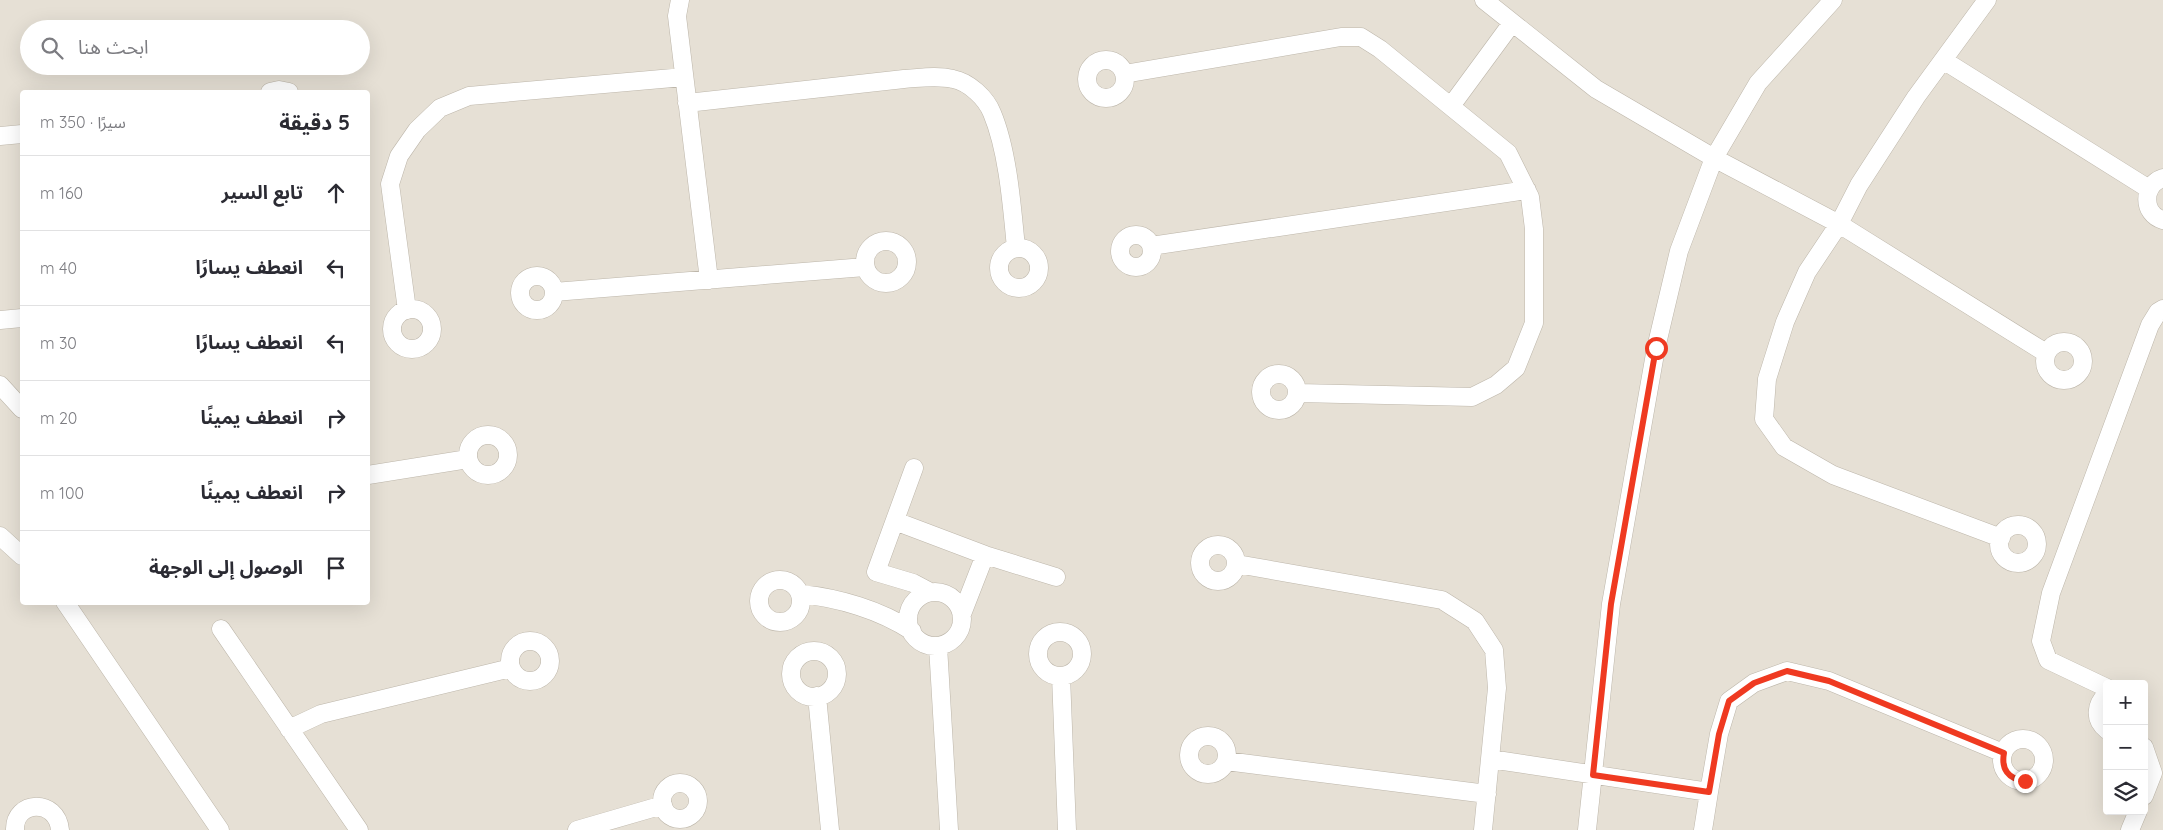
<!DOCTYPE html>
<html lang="ar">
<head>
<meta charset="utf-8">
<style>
  :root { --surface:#fff; --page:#f7f7f7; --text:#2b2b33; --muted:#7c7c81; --line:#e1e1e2 }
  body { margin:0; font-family:Quicksand,"Noto Sans Arabic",sans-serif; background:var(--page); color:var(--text); direction:rtl }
  .controls { position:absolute; right:15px; bottom:15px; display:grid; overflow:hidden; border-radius:5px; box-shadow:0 5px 20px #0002 }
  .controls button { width:45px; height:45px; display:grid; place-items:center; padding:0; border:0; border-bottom:1px solid var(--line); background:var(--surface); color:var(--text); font:25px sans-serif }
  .stop { position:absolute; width:15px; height:15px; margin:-11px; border:4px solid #ef3a21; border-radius:50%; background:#fff }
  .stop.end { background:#ef3a21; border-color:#fff; box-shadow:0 1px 5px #0008 }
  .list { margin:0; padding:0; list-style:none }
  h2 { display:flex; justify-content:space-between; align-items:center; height:65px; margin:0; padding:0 20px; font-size:21px }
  h2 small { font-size:16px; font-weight:400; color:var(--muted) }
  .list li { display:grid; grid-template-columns:32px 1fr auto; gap:15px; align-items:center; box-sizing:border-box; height:75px; padding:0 20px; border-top:1px solid var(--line) }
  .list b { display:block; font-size:19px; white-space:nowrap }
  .list em { font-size:16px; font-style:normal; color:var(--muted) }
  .icon { flex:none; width:28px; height:28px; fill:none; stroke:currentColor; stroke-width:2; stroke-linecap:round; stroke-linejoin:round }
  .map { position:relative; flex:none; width:2163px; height:830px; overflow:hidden; direction:ltr }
  .search { position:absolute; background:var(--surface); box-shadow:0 5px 20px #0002; left:20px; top:20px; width:350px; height:55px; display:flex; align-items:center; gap:12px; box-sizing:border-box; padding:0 18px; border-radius:28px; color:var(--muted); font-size:19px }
  .panel { position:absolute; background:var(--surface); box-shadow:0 5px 20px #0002; left:20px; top:90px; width:350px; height:515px; border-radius:5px; direction:rtl }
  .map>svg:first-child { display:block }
</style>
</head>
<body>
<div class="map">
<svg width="2163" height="830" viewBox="0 0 2163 830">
  <rect width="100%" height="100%" fill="#f2efe7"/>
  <!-- residential -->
  <path fill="#e6e0d5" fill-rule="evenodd" d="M 0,0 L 2163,0 L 2163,830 L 0,830 ZM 29,29 L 361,29 L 361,66 L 29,66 ZM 22,92 L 368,92 L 368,602 L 22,602 ZM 2107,684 L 2144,684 L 2144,811 L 2107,811 Z"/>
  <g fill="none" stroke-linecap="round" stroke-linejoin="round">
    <!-- street casing -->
    <g stroke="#bdb6aa" stroke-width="19">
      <path id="street" d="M 680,0 L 677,16 L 709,280
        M 1484,0 L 1596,89 L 1714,158 L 1839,224 L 2046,353
        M 1987,0 L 1916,97 L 1859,185 L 1839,224 L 1807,272 L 1785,322 L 1767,379 L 1764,419 L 1784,447 L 1833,475 L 2001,538
        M 1943,60 L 2149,189
        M1087 79a19 19 0 1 1 38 0a19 19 0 1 1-38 0Z
        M 1124,74 L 1341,37 L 1361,37 L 1380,49 L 1508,153 L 1530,197 L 1534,229 L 1534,323 L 1516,368 L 1496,385 L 1472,397 L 1298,393
        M 270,92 L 279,90 L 289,92
        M 687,103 L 904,79 C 920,78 937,75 953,79 C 969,82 986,98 992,113 C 1008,151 1012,207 1016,248
        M 1451,106 L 1512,23
        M 0,136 L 22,134
        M 2163,178 C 2142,185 2142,214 2163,220
        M1120 251a16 16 0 1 1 32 0a16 16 0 1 1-32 0Z
        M865 262a21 21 0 1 1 42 0a21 21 0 1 1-42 0Z
        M 1151,246 L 1527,190
        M999 268a20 20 0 1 1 40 0a20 20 0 1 1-40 0Z
        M520 293a17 17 0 1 1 34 0a17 17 0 1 1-34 0Z
        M 554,292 L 865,267
        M392 329a20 20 0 1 1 40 0a20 20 0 1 1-40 0Z
        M 407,310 L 390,184 L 399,156 L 417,130 L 440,108 L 469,96 L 684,77
        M 0,320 L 22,318
        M2045 361a19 19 0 1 1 38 0a19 19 0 1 1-38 0Z
        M1261 392a18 18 0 1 1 36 0a18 18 0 1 1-36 0Z
        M 0,385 L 22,409
        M468 455a20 20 0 1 1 40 0a20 20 0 1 1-40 0Z
        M 914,468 L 876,572 L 913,583 L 930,592
        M 368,475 L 468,459
        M 895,521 L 985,555 L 962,614
        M1999 544a19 19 0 1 1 38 0a19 19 0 1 1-38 0Z
        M 0,536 L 22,556
        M1200 563a18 18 0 1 1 36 0a18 18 0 1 1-36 0Z
        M 985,555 L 1056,577
        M 1237,564 L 1442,600 L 1475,621 L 1494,650 L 1497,688 L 1483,830
        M759 601a21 21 0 1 1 42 0a21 21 0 1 1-42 0Z
        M908 619a27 27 0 1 1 54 0a27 27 0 1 1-54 0Z
        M 801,594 C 839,598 880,610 912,631
        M 65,602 L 220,830
        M 221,629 L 359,830
        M1038 654a22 22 0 1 1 44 0a22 22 0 1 1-44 0Z
        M510 661a20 20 0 1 1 40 0a20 20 0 1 1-40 0Z
        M 938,646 L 949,830
        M791 674a23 23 0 1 1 46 0a23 23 0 1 1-46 0Z
        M 1061,676 L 1067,830
        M 2107,688 L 2048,660 L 2041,641 L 2051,593 L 2150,325 L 2158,312 L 2163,309
        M 2107,694 C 2095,705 2094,720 2107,730
        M 817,696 L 830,830
        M 289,729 L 321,714 L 511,668
        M1189 755a19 19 0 1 1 38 0a19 19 0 1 1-38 0Z
        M2002 760a21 21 0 1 1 42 0a21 21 0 1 1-42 0Z
        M 2144,747 L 2153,773 L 2144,796
        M 1490,759 L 1709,792 L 1719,734 L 1729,701 L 1754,683 L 1787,671 L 1829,681 L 2003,753
        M 1226,761 L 1487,794
        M662 801a18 18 0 1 1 36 0a18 18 0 1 1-36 0Z
        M 15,830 C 14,800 57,798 60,830
        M 577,830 L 663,805
        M 1587,830 L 1611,604 L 1656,348 L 1679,251 L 1714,158 L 1758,83 L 1833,0
        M 1703,830 L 1709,792
        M 2130,830 L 2138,811"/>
    </g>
    <!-- street -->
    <use href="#street" stroke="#fff" stroke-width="18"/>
  </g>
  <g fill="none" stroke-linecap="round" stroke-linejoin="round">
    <!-- route -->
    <path stroke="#ef3a21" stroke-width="6" d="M 1656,348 L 1611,604 L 1593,775 L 1709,792 L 1719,734 L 1729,701 L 1754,683 L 1787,671 L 1829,681 L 2004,753 C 2001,769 2008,779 2025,781"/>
  </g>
</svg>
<div class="controls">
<button>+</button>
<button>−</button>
<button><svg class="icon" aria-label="layers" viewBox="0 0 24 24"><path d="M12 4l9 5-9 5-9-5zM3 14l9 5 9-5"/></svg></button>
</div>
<div class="stop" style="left:1656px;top:348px"></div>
<div class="stop end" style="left:2025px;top:781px"></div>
<div class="search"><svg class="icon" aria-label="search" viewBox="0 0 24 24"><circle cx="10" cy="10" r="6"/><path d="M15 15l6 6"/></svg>ابحث هنا</div>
<section class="panel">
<h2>5 دقيقة<small>سيرًا · 350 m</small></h2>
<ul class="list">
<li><svg class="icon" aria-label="ahead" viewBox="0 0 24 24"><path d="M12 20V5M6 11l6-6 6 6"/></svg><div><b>تابع السير</b></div><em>160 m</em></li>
<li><svg class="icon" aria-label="left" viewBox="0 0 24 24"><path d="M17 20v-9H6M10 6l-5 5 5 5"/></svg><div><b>انعطف يسارًا</b></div><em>40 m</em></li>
<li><svg class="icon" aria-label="left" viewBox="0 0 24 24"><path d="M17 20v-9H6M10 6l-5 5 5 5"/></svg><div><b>انعطف يسارًا</b></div><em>30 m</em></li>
<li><svg class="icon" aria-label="right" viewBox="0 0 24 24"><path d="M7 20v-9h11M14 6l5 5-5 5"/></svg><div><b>انعطف يمينًا</b></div><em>20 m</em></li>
<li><svg class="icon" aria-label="right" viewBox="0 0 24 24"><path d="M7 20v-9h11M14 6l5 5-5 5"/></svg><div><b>انعطف يمينًا</b></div><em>100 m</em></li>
<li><svg class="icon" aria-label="arrive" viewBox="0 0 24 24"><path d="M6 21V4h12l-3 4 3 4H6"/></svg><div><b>الوصول إلى الوجهة</b></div></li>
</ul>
</section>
</div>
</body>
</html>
